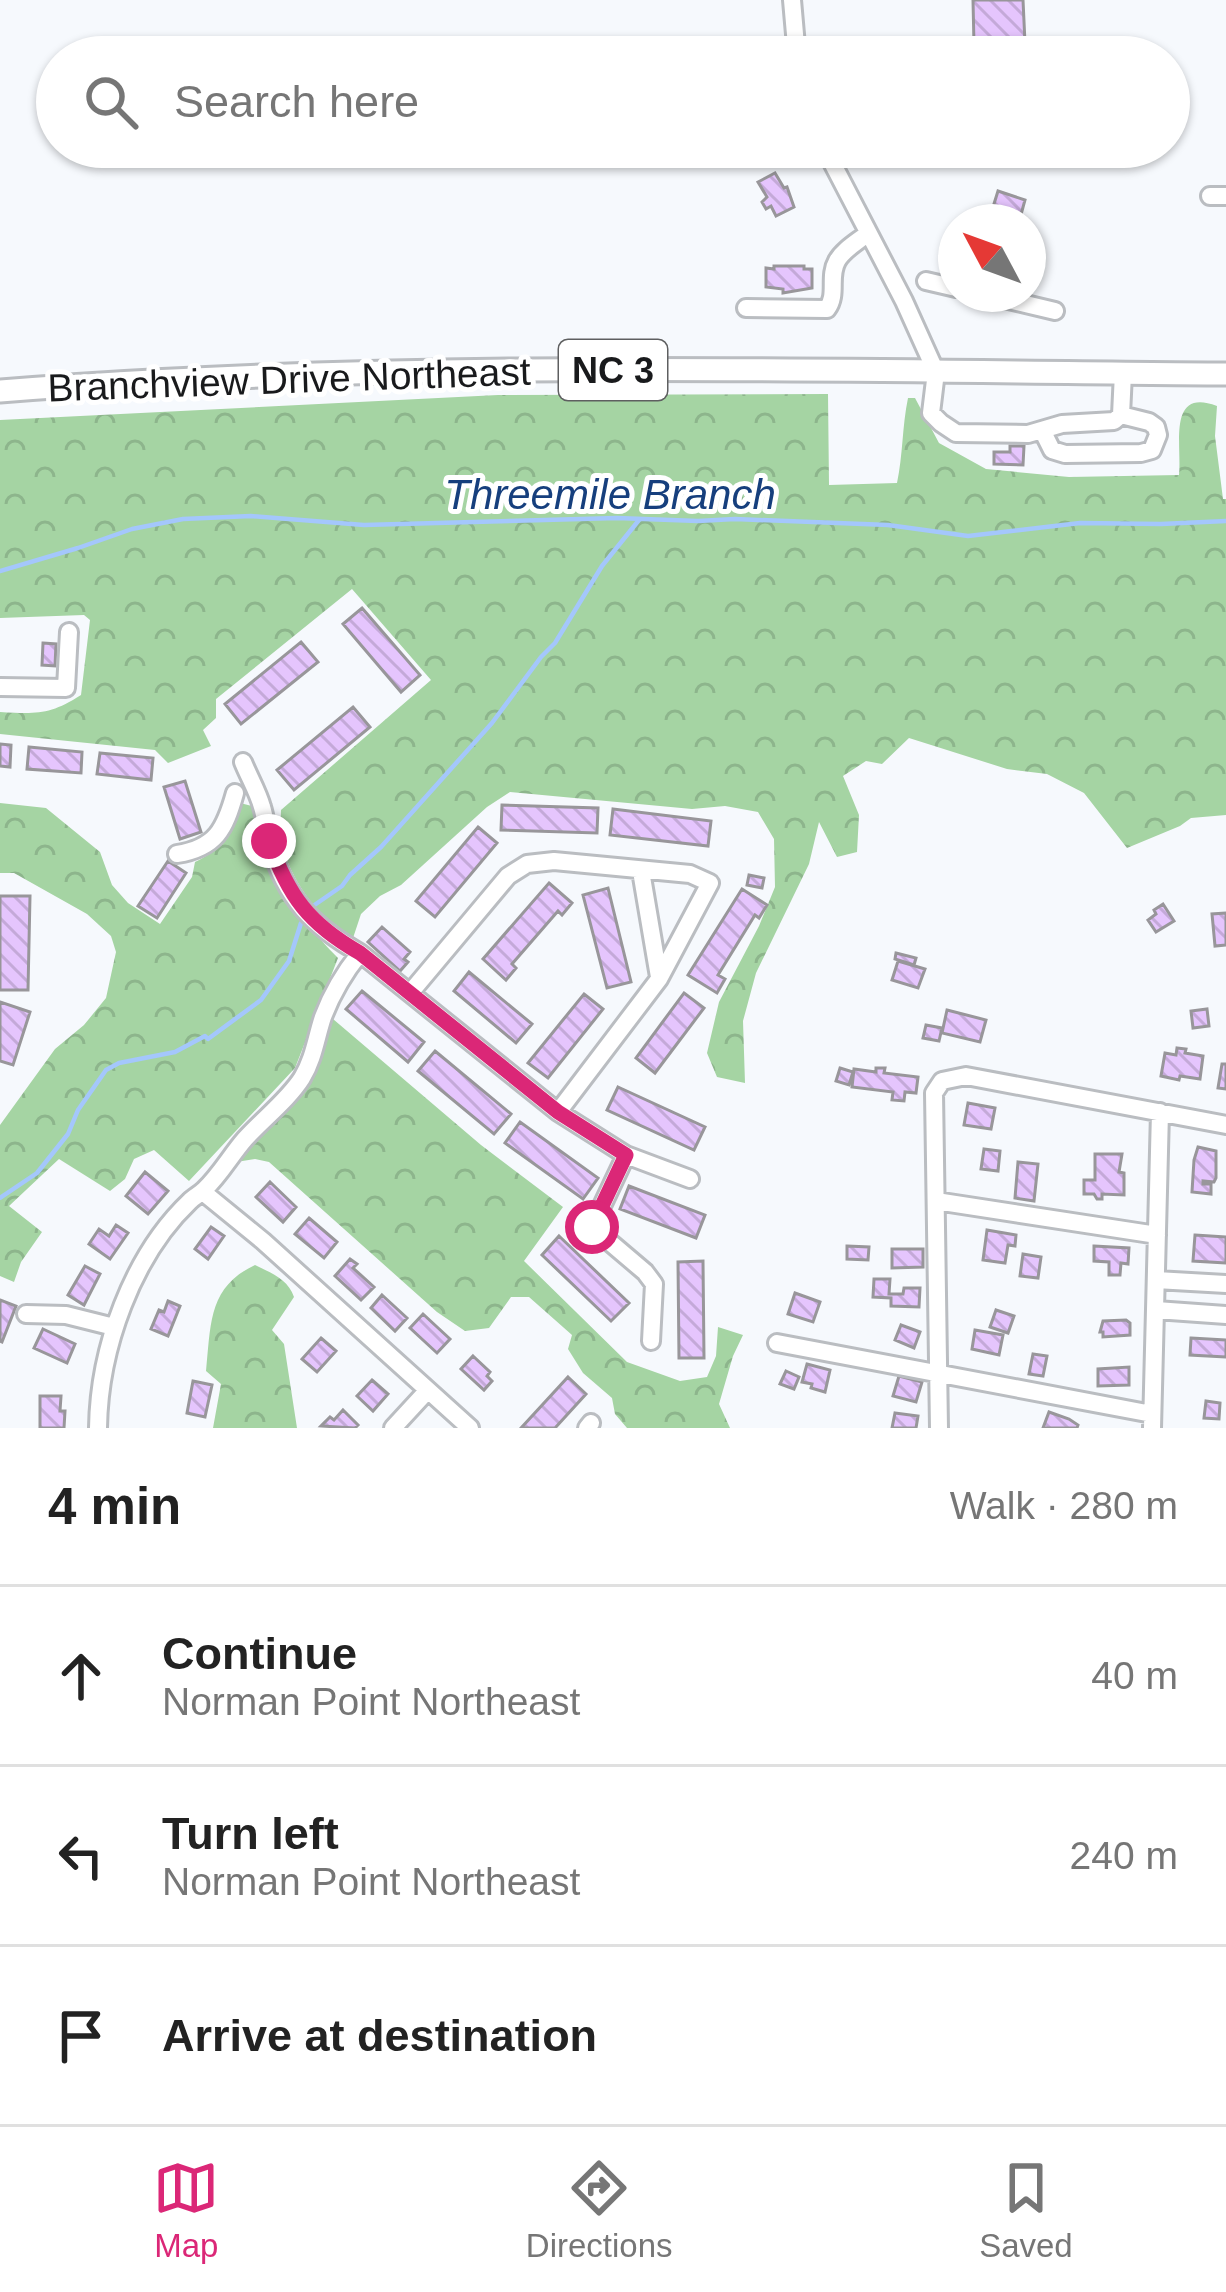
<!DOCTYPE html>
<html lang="en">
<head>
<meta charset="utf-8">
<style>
  :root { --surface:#fff; --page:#f6f6f6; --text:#222; --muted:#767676; --line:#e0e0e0; --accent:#db2777 }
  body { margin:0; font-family:Arial,sans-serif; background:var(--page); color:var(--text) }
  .compass { position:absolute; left:938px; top:204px; width:108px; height:108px; border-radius:50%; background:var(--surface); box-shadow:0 3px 9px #0004; rotate:311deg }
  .stop { position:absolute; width:36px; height:36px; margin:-27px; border:9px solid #db2777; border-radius:50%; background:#fff }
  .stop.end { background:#db2777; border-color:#fff; box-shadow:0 3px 12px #0008 }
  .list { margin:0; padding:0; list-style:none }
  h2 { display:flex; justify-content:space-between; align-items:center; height:156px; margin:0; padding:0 48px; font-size:51px }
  h2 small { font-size:39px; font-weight:400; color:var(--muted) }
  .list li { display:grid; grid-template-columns:78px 1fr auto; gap:36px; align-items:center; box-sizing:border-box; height:180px; padding:0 48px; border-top:3px solid var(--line) }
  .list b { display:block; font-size:45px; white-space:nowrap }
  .list p { margin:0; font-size:39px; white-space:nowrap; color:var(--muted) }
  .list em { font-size:39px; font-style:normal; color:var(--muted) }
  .icon { flex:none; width:66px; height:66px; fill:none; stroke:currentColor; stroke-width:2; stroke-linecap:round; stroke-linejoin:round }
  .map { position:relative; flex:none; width:1226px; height:1428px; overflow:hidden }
  .search { position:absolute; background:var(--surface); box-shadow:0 3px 9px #0004; left:36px; right:36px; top:36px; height:132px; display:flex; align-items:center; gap:30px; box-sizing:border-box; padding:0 42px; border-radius:66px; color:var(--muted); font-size:45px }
  .sheet { height:696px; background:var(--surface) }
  nav { display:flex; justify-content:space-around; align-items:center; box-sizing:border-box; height:168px; border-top:3px solid var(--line); background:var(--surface); font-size:33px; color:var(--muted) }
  nav a { display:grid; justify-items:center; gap:6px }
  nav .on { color:var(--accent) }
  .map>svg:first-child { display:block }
</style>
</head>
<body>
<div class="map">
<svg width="1226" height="1428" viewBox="0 0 1226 1428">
  <defs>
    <pattern id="forest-crowns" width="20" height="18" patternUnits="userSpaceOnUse" patternTransform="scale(3)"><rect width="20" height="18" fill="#a5d4a3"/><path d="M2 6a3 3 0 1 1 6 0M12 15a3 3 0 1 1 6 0" fill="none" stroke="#8db58c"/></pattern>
    <pattern id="building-back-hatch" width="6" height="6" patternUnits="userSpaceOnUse" patternTransform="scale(3)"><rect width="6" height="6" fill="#e5c5fd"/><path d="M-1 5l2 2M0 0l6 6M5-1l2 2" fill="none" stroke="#c4a9d8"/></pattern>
  </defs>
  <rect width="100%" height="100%" fill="#f6f9fd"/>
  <!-- forest -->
  <path fill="url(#forest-crowns)" d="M 828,394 L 829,485 L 897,483 C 903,455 902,427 908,398 L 915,398 L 939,443 L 986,469 L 1069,477 L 1179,475 C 1182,445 1167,387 1217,406 L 1215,436 L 1223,499 L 1226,499 L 1226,815 L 1191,818 L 1180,826 L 1127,848 L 1084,793 L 1047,774 L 1007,769 L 909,738 L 882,764 L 866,761 L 843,776 L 859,815 L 857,852 L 837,857 L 819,822 L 809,864 L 756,973 L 743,1021 L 745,1083 L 717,1077 L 707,1053 L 719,1002 L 759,926 L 775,887 L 774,839 L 758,812 L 725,806 L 692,809 L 510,792 L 487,807 L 401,885 L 380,896 L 361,914 L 353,938 C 318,918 289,880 281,839 C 279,830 281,819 281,810 L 431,680 L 352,589 L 216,699 L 216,718 L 203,730 L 211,746 L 168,763 L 155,750 L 0,734 L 0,712 C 36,714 50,715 81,695 L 90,620 L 84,615 L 0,618 L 0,420 L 498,395 Z
    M 0,803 L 46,808 L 100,852 L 112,885 L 128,903 L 160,924 L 192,877 L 195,862 C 221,851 231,829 240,803 L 252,806 C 266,871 292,911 338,958 L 295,1068 L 189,1181 L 154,1150 L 134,1159 L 125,1179 L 110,1191 L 59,1159 L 9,1206 L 42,1232 L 21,1262 L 14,1282 L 0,1276 L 0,1125 L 55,1049 L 84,1025 L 106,998 L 116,952 L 111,936 L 87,914 L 14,873 L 0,873 Z
    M 333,1019 L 481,1145 L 563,1207 L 524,1261 L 627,1362 L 680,1381 L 707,1377 L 716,1356 L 718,1327 L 743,1335 L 733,1356 L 719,1404 L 730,1428 L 627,1428 L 615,1414 L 612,1398 L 583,1373 L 568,1349 L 572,1335 L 529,1297 L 511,1297 L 489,1328 L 465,1331 L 437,1312 L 269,1162 L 255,1159 L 236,1162 L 291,1107 L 311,1082 Z
    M 255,1265 C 271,1273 288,1279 294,1297 L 272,1330 L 284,1344 L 297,1428 L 213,1428 L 221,1384 L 206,1371 C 211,1324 208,1287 255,1265 Z"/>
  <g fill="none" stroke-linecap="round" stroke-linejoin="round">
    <!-- stream -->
    <path stroke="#a4c7fc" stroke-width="4.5" d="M 0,571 L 78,548 L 132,529 L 183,519 L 251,516 L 364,525 L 617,518 L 698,521 L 735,519 L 888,525 L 968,536 L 1080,523 L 1161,524 L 1226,521
      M 313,906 L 342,886 L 350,875 L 381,847 L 492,723 L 541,657 L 555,643 L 602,566 L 639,520
      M 0,1198 L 37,1173 L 68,1134 L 78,1110 L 106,1070 L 119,1063 L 175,1052 L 205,1036 L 208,1039 L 261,1000 L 289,961 L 301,923"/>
  </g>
  <!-- building -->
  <path fill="url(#building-back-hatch)" stroke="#98969a" stroke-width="3" d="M 973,0 L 1023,0 L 1025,43 L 974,45 Z
    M 721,46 L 722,57 L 703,57 L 702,47 Z
    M 865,47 L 866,57 L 844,57 L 843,50 Z
    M 775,173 L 784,188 L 787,187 L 794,207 L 776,216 L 771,206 L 766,209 L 762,202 L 767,197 L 758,182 Z
    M 998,191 L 1025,200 L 1019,222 L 986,222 L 989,220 Z
    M 774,266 L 804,266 L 804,269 L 812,269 L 812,288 L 783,293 L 783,289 L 766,287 L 766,268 L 774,269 Z
    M 1010,446 L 1024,446 L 1023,465 L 994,464 L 994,452 L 1010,452 Z
    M 362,608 L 420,675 L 401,692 L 343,624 Z
    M 301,642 L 318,662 L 241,724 L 225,704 Z
    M 43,643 L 56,644 L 55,666 L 42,665 Z
    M 353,707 L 370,727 L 294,790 L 277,770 Z
    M 0,744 L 11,745 L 10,767 L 0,766 Z
    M 29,747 L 82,752 L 81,773 L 27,769 Z
    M 100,753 L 153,758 L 151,780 L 97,774 Z
    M 185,781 L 201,832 L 180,839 L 164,787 Z
    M 502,805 L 598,808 L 597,833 L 501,830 Z
    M 613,809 L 711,821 L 708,846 L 610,835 Z
    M 478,827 L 497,843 L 435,917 L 416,901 Z
    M 168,861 L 186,873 L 157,918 L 138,906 Z
    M 749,875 L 764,878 L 762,888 L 747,885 Z
    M 549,883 L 572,903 L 562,915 L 558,911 L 512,964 L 516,968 L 506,980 L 483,959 Z
    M 608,888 L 631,982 L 607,988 L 583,895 Z
    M 742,889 L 767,905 L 759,918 L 755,915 L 718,975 L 725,979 L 717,993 L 688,975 Z
    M 0,896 L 30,896 L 28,990 L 0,990 Z
    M 1163,904 L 1174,921 L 1156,932 L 1148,920 L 1156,914 L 1154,910 Z
    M 1226,913 L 1226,945 L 1215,946 L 1212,914 Z
    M 382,927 L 410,952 L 404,959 L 408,962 L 400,971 L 368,942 Z
    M 896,953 L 916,958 L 914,965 L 895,959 Z
    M 898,961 L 925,969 L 918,988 L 892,980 Z
    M 469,972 L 532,1024 L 516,1043 L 454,991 Z
    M 362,991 L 424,1042 L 408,1062 L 346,1009 Z
    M 684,993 L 704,1008 L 655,1073 L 636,1058 Z
    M 584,994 L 603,1009 L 548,1078 L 528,1063 Z
    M 0,1002 L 30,1012 L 13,1065 L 0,1061 Z
    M 1207,1009 L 1209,1026 L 1193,1028 L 1191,1011 Z
    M 947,1010 L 986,1020 L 980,1042 L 942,1033 Z
    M 926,1025 L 942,1028 L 939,1041 L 923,1038 Z
    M 1177,1048 L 1186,1049 L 1185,1053 L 1203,1056 L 1200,1079 L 1180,1076 L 1179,1080 L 1161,1076 L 1165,1053 L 1176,1055 Z
    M 435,1051 L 511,1114 L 494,1134 L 418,1071 Z
    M 1222,1064 L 1226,1064 L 1226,1089 L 1218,1088 Z
    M 840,1068 L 853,1072 L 849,1085 L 836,1081 Z
    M 876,1068 L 885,1068 L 884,1073 L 918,1077 L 916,1093 L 905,1092 L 904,1101 L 892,1100 L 893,1092 L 852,1087 L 854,1069 L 876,1072 Z
    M 618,1087 L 705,1127 L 694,1150 L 607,1110 Z
    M 968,1103 L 995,1108 L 991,1129 L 964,1125 Z
    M 520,1122 L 598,1178 L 583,1199 L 505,1143 Z
    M 1198,1147 L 1216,1151 L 1216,1178 L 1214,1182 L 1203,1181 L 1203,1184 L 1211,1184 L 1211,1194 L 1192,1192 L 1194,1160 Z
    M 984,1149 L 1000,1151 L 998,1171 L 981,1169 Z
    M 1095,1154 L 1122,1154 L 1119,1172 L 1124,1173 L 1124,1195 L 1102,1194 L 1102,1199 L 1097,1199 L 1094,1194 L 1084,1194 L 1084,1180 L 1095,1180 Z
    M 1018,1162 L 1038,1164 L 1034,1201 L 1015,1198 Z
    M 145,1172 L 168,1191 L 148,1214 L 126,1196 Z
    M 270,1182 L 296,1207 L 283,1222 L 256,1197 Z
    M 629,1186 L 705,1215 L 696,1238 L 620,1209 Z
    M 309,1218 L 337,1242 L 324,1258 L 295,1234 Z
    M 116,1225 L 128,1233 L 110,1259 L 89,1244 L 99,1229 L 109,1236 Z
    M 211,1227 L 224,1236 L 208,1259 L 195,1249 Z
    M 987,1230 L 1016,1235 L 1015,1246 L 1008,1245 L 1005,1263 L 983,1260 Z
    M 1195,1235 L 1226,1237 L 1226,1263 L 1193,1261 Z
    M 559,1236 L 629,1303 L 611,1321 L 542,1255 Z
    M 847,1246 L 869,1247 L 868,1260 L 847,1259 Z
    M 1094,1246 L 1129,1248 L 1128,1264 L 1121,1263 L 1120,1275 L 1109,1275 L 1109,1262 L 1094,1261 Z
    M 892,1249 L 923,1249 L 923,1267 L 892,1268 Z
    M 1023,1254 L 1041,1257 L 1038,1278 L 1020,1276 Z
    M 350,1259 L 357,1264 L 353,1268 L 374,1287 L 361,1300 L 335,1276 Z
    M 703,1261 L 704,1358 L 679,1358 L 678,1262 Z
    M 85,1266 L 100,1274 L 84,1305 L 68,1295 Z
    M 874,1279 L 890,1279 L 889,1294 L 903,1294 L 904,1288 L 920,1288 L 919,1307 L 891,1306 L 891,1298 L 873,1297 Z
    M 795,1293 L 820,1302 L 813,1322 L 788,1314 Z
    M 382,1295 L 407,1318 L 395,1331 L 371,1308 Z
    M 0,1300 L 16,1306 L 2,1342 L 0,1341 Z
    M 168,1301 L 180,1306 L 168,1336 L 151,1329 L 159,1310 L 164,1312 Z
    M 996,1310 L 1014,1316 L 1008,1333 L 990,1327 Z
    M 423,1314 L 450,1339 L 437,1353 L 410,1328 Z
    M 1126,1320 L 1130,1323 L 1130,1335 L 1103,1337 L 1103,1332 L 1100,1332 L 1103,1321 Z
    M 901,1325 L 920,1332 L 914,1348 L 895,1340 Z
    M 43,1329 L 75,1344 L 67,1363 L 34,1348 Z
    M 975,1330 L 1003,1335 L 999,1355 L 972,1349 Z
    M 321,1338 L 336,1351 L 317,1372 L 302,1359 Z
    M 1191,1338 L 1226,1340 L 1226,1357 L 1190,1355 Z
    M 1033,1354 L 1047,1356 L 1043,1376 L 1029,1374 Z
    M 473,1356 L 490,1372 L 487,1376 L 492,1381 L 484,1390 L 461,1369 Z
    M 807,1364 L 830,1370 L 825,1392 L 811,1388 L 812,1384 L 802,1382 Z
    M 1129,1367 L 1129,1385 L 1098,1386 L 1098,1369 Z
    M 786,1371 L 799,1377 L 794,1389 L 780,1384 Z
    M 899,1376 L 922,1382 L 916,1402 L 893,1396 Z
    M 568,1377 L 586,1394 L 555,1428 L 521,1428 Z
    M 372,1380 L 388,1394 L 373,1411 L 357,1396 Z
    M 193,1381 L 212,1385 L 205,1417 L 187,1413 Z
    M 40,1396 L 61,1396 L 60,1411 L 65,1411 L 64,1428 L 40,1428 Z
    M 1206,1401 L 1220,1403 L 1219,1419 L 1204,1418 Z
    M 343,1410 L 358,1425 L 355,1428 L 321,1426 L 330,1417 L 334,1420 Z
    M 1049,1412 L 1069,1419 L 1078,1425 L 1077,1428 L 1043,1428 Z
    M 895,1413 L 918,1416 L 916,1428 L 892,1428 Z"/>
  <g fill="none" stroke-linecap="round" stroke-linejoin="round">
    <!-- minor casing -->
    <g stroke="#babdc1" stroke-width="22">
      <path id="minor" d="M 792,0 L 797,57
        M 824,147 L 904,301 L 936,372 L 931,413 L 941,423 L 956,433 L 1028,434 L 1062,424 L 1114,421 L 1121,415 L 1123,373
        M 1210,196 L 1226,196
        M 926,281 L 956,288
        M 983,294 L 1055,311
        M 746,308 L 827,309 C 838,294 828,277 837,261 C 843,250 857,242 867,234
        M 1042,430 L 1052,450 L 1065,454 L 1141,453 L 1152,450 L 1158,435 L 1156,427 L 1149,422 L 1121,415
        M 0,687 L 66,688 L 69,632
        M 243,762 C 249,777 258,792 262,807 C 266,819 266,832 270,845 C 286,898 312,926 360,953 L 558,1112 L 626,1155 L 592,1227 L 645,1272 L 654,1284 L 651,1341
        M 177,854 C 216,848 225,829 235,793
        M 641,871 L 659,977
        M 410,993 L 508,876 L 527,864 L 554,861 L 690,874 L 710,883 L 659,979 L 558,1112
        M 626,1155 L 690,1179
        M 203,1192 L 263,1241 L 470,1428
        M 936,1201 L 1157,1235
        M 1156,1280 L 1226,1284
        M 1156,1310 L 1226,1315
        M 26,1314 L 66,1315 L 114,1327
        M 777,1343 L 1152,1414
        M 98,1428 C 99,1349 132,1256 190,1201 C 194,1197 200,1194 204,1190 C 220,1175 231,1155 245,1139 C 263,1119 288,1100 302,1078 C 314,1058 316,1038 323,1017 C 332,993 344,973 360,953
        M 393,1428 L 428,1390
        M 587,1428 L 591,1423
        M 939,1428 L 934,1093 L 942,1081 L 966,1076 L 1226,1125
        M 1152,1428 L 1160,1112"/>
    </g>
    <!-- major casing -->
    <g stroke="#babdc1" stroke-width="27">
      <path id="major" d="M 0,391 C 408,359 817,371 1226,374"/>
    </g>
    <!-- minor -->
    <use href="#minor" stroke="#fff" stroke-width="16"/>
    <!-- major -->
    <use href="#major" stroke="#fff" stroke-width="21"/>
  </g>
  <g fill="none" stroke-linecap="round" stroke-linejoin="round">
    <!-- route -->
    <path stroke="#db2777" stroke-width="15" d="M 269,841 C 288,896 309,924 360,953 L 558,1112 L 626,1155 L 592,1227"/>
  </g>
  <g text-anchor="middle" stroke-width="10" stroke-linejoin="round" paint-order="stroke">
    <!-- shield labels -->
    <rect fill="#fff" stroke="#5e5f60" stroke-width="3" x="559" y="340" width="108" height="60" rx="9"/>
    <g font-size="36" font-weight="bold" fill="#191a1c">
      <text x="613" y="383">NC 3</text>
    </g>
    <!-- street labels -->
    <g font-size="39" fill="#191a1c" stroke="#fff">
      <text transform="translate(289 379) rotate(-2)" y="14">Branchview Drive Northeast</text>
    </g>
    <!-- water labels -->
    <g font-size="42" font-style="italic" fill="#163f7d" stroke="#fff">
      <text x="610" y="509">Threemile Branch</text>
    </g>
  </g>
</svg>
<svg class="compass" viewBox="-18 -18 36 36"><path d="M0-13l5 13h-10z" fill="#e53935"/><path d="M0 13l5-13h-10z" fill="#767676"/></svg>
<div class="stop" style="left:592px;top:1227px"></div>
<div class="stop end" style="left:269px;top:841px"></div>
<div class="search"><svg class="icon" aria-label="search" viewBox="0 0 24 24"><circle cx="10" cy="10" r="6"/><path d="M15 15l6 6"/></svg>Search here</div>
</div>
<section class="sheet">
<h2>4 min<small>Walk · 280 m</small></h2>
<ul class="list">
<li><svg class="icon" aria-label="ahead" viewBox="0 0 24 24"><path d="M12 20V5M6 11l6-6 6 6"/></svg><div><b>Continue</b><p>Norman Point Northeast</p></div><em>40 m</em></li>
<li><svg class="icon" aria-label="left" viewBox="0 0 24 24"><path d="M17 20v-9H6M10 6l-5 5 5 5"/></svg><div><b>Turn left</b><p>Norman Point Northeast</p></div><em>240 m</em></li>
<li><svg class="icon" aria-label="arrive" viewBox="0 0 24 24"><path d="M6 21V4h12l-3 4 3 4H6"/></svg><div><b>Arrive at destination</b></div></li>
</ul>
</section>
<nav>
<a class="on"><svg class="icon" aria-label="map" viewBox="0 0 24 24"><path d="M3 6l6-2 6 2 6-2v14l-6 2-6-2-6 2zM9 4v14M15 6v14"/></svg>Map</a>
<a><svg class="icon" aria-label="directions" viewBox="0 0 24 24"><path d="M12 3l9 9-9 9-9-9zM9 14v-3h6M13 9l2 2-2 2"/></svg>Directions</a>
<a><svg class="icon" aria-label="saved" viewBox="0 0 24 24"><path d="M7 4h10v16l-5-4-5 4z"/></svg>Saved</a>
</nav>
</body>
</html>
